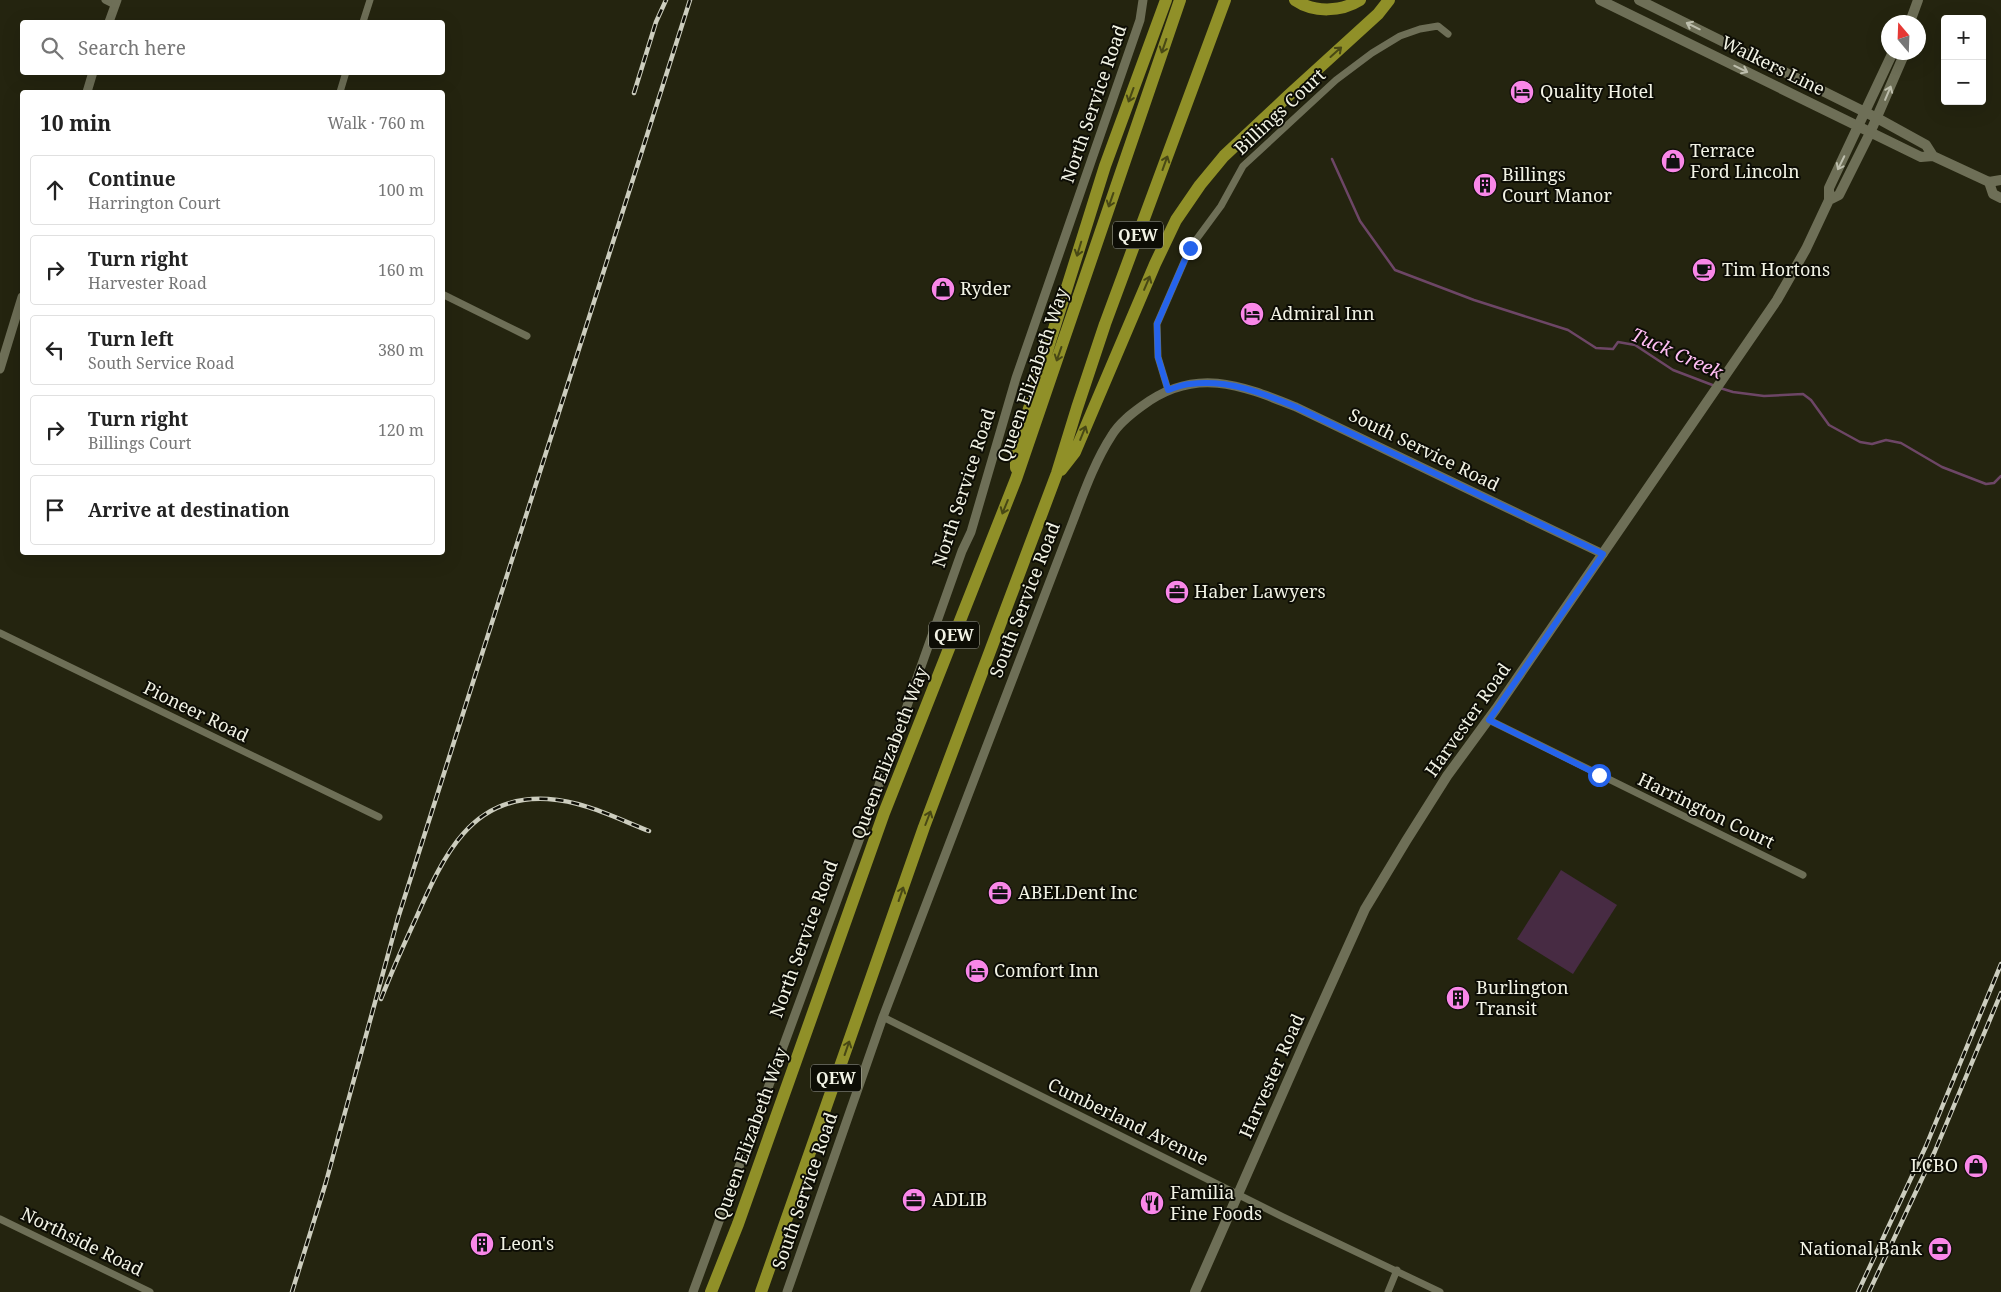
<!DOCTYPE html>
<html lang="en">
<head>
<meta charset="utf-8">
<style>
  :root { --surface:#fff; --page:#f2f2f2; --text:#222; --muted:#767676; --line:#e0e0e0 }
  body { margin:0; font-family:"Noto Serif",serif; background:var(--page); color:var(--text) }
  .controls { position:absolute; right:15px; top:15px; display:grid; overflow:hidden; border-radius:5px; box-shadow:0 5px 20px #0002 }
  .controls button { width:45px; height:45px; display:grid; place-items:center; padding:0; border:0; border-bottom:1px solid var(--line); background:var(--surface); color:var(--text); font:25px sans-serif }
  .compass { position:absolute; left:1881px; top:15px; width:45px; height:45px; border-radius:50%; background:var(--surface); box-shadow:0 5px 20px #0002; rotate:341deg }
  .stop { position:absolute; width:15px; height:15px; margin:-11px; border:4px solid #2563eb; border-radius:50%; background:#fff }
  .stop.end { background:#2563eb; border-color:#fff; box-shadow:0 1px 5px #0008 }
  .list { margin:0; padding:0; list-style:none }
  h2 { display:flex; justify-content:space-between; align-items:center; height:65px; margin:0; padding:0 20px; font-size:21px }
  h2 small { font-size:16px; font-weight:400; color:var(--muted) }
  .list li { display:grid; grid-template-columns:32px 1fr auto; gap:15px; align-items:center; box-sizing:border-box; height:70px; margin:0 10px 10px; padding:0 10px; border:1px solid var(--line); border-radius:5px }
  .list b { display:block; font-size:19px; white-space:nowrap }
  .list p { margin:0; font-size:16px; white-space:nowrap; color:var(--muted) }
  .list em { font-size:16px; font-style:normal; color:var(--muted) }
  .icon { flex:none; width:28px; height:28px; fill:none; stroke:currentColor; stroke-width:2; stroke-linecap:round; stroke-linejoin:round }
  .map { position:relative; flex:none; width:2001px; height:1292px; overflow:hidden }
  .search { position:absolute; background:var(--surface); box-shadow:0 5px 20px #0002; left:20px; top:20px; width:425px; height:55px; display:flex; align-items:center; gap:12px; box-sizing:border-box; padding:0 18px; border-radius:5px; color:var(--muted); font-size:19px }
  .panel { position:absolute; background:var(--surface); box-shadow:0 5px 20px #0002; left:20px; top:90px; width:425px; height:465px; border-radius:5px }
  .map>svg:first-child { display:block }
</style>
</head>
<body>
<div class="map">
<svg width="2001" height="1292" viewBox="0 0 2001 1292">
  <rect width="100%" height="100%" fill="#24240f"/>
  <!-- green -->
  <path fill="#472b43" d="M 1561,870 L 1617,905 L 1573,974 L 1517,939 Z"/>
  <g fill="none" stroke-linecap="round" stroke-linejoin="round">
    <!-- stream -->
    <path stroke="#6d4666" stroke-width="2.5" d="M 1332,159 L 1360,221 L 1395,270 L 1474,300 L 1568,330 L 1596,348 L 1613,349 L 1618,342 L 1635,345 L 1673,370 L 1715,386
      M 1720,388 L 1733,392 L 1764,396 L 1803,394 L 1811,400 L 1829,425 L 1860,442 L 1872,444 L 1886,440 L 1901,443 L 1942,467 L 1986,484 L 1994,483 L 2001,476"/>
    <!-- minor -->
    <path stroke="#6e6f57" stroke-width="7" d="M 105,0 L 115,5
      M 363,22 L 370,0
      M 340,92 L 346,72
      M 442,294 L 527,336
      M 1168,390 L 1158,357 L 1157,324 L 1190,248 L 1221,206 L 1243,166 L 1336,80 L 1372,53 L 1400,36 L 1420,29 L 1438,26 L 1448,34
      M 0,633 L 379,817
      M 1489,720 L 1803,875
      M 883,1017 L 1283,1217 L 1440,1292
      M 0,1219 L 150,1292
      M 1388,1292 L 1397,1270"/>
    <!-- tertiary -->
    <path stroke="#6e6f57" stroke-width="9" d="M 109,22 L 117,0
      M 87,92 L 93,72
      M 0,369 L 22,297
      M 693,1292 L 868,816 L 962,551 L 971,532 L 1016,378 L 1140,20 L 1143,0
      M 787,1292 L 883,1017 L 1073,521 C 1084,492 1095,461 1112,435 C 1119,423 1131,414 1142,406 C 1195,366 1241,385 1296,407 L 1603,554"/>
    <!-- secondary -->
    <path stroke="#6e6f57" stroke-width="10" d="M 1600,0 L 1921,157 L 1933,156 L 1989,182 L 2001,180
      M 1639,0 L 1877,118 L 1926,145 L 1933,156
      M 1910,22 L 1918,0
      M 1989,182 L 1993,194 L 2001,198
      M 1829,200 L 1839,195 L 1870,133 L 1903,57 L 1902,52
      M 1195,1292 L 1305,1042 L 1365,909 L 1406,841 L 1447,776 L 1496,709 L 1777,300 L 1806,249 L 1829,200 L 1829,188 L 1893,52"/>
    <!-- motorway -->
    <path stroke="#909028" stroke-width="12" d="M 1295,0 C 1314,13 1341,12 1360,0
      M 1016,468 L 1016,450 L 1105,166 L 1166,0
      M 1061,470 L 1075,452 L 1155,264 L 1176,220 L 1200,185 L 1224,156 L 1288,96 L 1378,14 L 1389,0
      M 711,1292 L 738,1224 L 884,813 L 1016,479 L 1180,0
      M 761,1292 L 924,827 L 1057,473 L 1077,408 L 1105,324 L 1225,0"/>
    <!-- rail casing -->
    <g stroke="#cccdbe" stroke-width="4.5">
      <path id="rail" d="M 634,93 L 656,22 L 666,0
        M 381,999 C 392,971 404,944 417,916 C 443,857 471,794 548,799 C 583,801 616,818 649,831
        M 292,1292 L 326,1182 L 398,918 L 690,0
        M 1858,1292 L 1926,1146 L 2001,964
        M 1869,1292 L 1935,1151 L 2001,993"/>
    </g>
    <!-- rail -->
    <use href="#rail" stroke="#0d0d05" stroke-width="2.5" stroke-dasharray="8" stroke-linecap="butt"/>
  </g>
  <!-- one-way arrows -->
  <defs><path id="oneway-shaft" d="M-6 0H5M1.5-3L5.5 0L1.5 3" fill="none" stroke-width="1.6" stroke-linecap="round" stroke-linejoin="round" transform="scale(1.25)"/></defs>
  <g stroke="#bdbeac">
    <use href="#oneway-shaft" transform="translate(1693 26) rotate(-154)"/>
    <use href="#oneway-shaft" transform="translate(1741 69) rotate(26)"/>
    <use href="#oneway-shaft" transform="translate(1888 93) rotate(-67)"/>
    <use href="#oneway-shaft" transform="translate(1841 163) rotate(116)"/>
  </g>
  <g stroke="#484815">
    <use href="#oneway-shaft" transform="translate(1164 46) rotate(109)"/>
    <use href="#oneway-shaft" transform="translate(1336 52) rotate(-42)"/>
    <use href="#oneway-shaft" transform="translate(1131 95) rotate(110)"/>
    <use href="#oneway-shaft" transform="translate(1165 163) rotate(-70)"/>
    <use href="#oneway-shaft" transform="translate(1111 200) rotate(109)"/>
    <use href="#oneway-shaft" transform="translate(1079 249) rotate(107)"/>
    <use href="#oneway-shaft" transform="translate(1147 283) rotate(-67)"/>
    <use href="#oneway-shaft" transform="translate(1059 354) rotate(109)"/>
    <use href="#oneway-shaft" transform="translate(1083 433) rotate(-68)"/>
    <use href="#oneway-shaft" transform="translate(1005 507) rotate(112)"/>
    <use href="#oneway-shaft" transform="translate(928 818) rotate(-69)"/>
    <use href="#oneway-shaft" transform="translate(901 894) rotate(-71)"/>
    <use href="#oneway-shaft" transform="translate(847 1048) rotate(-71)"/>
  </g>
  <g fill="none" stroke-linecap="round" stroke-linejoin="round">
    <!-- route -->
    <path stroke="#2563eb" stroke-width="6" d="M 1190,248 L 1157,324 L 1158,357 L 1168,390 C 1175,388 1183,384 1190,384 C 1228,379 1262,393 1296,407 L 1603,554 L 1489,720 L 1599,775"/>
  </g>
  <!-- icons -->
  <defs>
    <g id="hotel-disc" transform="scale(1.25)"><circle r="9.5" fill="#f987e8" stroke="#0d0d05"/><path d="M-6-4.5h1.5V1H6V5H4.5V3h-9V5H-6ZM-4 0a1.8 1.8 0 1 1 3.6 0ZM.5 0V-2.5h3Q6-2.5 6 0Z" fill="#111"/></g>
    <g id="shop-disc" transform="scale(1.25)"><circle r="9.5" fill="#f987e8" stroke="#0d0d05"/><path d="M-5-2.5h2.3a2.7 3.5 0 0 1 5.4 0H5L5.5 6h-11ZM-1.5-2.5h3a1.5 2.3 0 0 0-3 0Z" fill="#111"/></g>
    <g id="building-disc" transform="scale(1.25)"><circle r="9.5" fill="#f987e8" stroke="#0d0d05"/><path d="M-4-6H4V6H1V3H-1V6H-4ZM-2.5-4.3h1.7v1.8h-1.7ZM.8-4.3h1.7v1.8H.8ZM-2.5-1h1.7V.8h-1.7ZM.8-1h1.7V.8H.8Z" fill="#111"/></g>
    <g id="cafe-disc" transform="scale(1.25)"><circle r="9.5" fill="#f987e8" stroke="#0d0d05"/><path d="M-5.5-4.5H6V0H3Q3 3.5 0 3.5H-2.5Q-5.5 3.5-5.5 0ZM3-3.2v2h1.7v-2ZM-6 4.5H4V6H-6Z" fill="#111"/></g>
    <g id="office-disc" transform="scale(1.25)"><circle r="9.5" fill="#f987e8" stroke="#0d0d05"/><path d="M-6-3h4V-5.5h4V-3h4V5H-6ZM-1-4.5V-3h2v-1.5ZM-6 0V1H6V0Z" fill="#111"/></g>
    <g id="restaurant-disc" transform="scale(1.25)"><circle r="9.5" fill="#f987e8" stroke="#0d0d05"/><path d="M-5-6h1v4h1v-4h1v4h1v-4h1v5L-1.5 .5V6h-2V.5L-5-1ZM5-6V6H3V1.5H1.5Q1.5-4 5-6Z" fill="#111"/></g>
    <g id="bank-disc" transform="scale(1.25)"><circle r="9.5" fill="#f987e8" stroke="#0d0d05"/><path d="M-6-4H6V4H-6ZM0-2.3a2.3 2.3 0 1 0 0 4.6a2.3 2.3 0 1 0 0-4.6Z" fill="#111"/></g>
  </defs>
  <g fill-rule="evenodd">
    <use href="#hotel-disc" x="1522" y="92"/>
    <use href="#shop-disc" x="1673" y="161"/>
    <use href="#building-disc" x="1485" y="185"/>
    <use href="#cafe-disc" x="1704" y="270"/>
    <use href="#shop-disc" x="943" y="289"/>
    <use href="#hotel-disc" x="1252" y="314"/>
    <use href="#office-disc" x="1177" y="592"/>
    <use href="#office-disc" x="1000" y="893"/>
    <use href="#hotel-disc" x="977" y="971"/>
    <use href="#building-disc" x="1458" y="998"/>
    <use href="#shop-disc" x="1976" y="1166"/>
    <use href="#office-disc" x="914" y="1200"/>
    <use href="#restaurant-disc" x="1152" y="1203"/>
    <use href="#building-disc" x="482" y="1244"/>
    <use href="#bank-disc" x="1940" y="1249"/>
  </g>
  <g text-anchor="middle" stroke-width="4" stroke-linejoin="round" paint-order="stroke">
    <!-- shield labels -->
    <g fill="#0d0d05" stroke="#adaea2" stroke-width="1">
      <rect x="1113" y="221.5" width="50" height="27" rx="4"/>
      <rect x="929" y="621.5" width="50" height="27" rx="4"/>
      <rect x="811" y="1064.5" width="50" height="27" rx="4"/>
    </g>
    <g font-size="16" font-weight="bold" fill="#f2f3e5">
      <text x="1138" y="241">QEW</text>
      <text x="954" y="641">QEW</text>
      <text x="836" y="1084">QEW</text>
    </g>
    <!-- street labels -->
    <g font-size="18" fill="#f2f3e5" stroke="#0d0d05">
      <text transform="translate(1773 66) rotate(26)" y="6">Walkers Line</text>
      <text transform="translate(1094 104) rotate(-71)" y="6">North Service Road</text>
      <text transform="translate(1280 112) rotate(-43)" y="6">Billings Court</text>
      <text transform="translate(1033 375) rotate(-71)" y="6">Queen Elizabeth Way</text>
      <text transform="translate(1424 450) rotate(26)" y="6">South Service Road</text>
      <text transform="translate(964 488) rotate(-72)" y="6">North Service Road</text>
      <text transform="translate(1025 600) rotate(-69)" y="6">South Service Road</text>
      <text transform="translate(196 712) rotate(26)" y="6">Pioneer Road</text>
      <text transform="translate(1468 720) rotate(-55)" y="6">Harvester Road</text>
      <text transform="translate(890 753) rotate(-69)" y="6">Queen Elizabeth Way</text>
      <text transform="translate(1706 811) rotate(26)" y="6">Harrington Court</text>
      <text transform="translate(804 939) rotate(-70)" y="6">North Service Road</text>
      <text transform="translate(1272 1076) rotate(-66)" y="6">Harvester Road</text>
      <text transform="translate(1128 1122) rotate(26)" y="6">Cumberland Avenue</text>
      <text transform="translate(751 1134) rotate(-70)" y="6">Queen Elizabeth Way</text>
      <text transform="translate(805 1191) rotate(-71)" y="6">South Service Road</text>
      <text transform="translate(82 1242) rotate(26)" y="6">Northside Road</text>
    </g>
    <!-- poi labels -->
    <g font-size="18" fill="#f2f3e5" stroke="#0d0d05" text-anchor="start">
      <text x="1540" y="98">Quality Hotel</text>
      <text x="1690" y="157">Terrace<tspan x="1690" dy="21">Ford Lincoln</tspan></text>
      <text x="1502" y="181">Billings<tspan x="1502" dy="21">Court Manor</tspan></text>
      <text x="1722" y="276">Tim Hortons</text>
      <text x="960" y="295">Ryder</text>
      <text x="1270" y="320">Admiral Inn</text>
      <text x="1194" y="598">Haber Lawyers</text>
      <text x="1018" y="899">ABELDent Inc</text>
      <text x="994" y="977">Comfort Inn</text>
      <text x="1476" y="994">Burlington<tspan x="1476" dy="21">Transit</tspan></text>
      <text x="1958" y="1172" text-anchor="end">LCBO</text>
      <text x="1170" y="1199">Familia<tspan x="1170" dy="21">Fine Foods</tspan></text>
      <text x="932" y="1206">ADLIB</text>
      <text x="500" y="1250">Leon's</text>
      <text x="1922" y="1255" text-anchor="end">National Bank</text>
    </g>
    <!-- water labels -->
    <g font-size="19" font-style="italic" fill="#ffbdf3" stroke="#0d0d05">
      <text transform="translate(1677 353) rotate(24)" y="7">Tuck Creek</text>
    </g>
  </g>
</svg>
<div class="controls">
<button>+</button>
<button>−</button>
</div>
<svg class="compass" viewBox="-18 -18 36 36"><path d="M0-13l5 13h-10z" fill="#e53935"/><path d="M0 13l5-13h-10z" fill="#767676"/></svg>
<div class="stop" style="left:1599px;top:775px"></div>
<div class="stop end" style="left:1190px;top:248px"></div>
<div class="search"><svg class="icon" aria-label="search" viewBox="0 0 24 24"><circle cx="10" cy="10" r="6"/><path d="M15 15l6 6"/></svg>Search here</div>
<section class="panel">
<h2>10 min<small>Walk · 760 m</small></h2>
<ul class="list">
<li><svg class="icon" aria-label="ahead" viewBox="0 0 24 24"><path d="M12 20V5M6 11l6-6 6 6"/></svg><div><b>Continue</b><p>Harrington Court</p></div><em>100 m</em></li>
<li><svg class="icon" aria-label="right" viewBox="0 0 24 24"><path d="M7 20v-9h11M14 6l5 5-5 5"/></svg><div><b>Turn right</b><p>Harvester Road</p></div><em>160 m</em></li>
<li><svg class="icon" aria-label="left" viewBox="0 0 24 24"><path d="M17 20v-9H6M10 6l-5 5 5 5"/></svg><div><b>Turn left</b><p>South Service Road</p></div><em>380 m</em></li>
<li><svg class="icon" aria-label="right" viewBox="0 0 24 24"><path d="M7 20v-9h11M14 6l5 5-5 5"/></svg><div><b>Turn right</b><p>Billings Court</p></div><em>120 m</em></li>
<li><svg class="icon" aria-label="arrive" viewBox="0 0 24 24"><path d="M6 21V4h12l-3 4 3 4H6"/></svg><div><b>Arrive at destination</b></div></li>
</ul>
</section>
</div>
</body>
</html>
